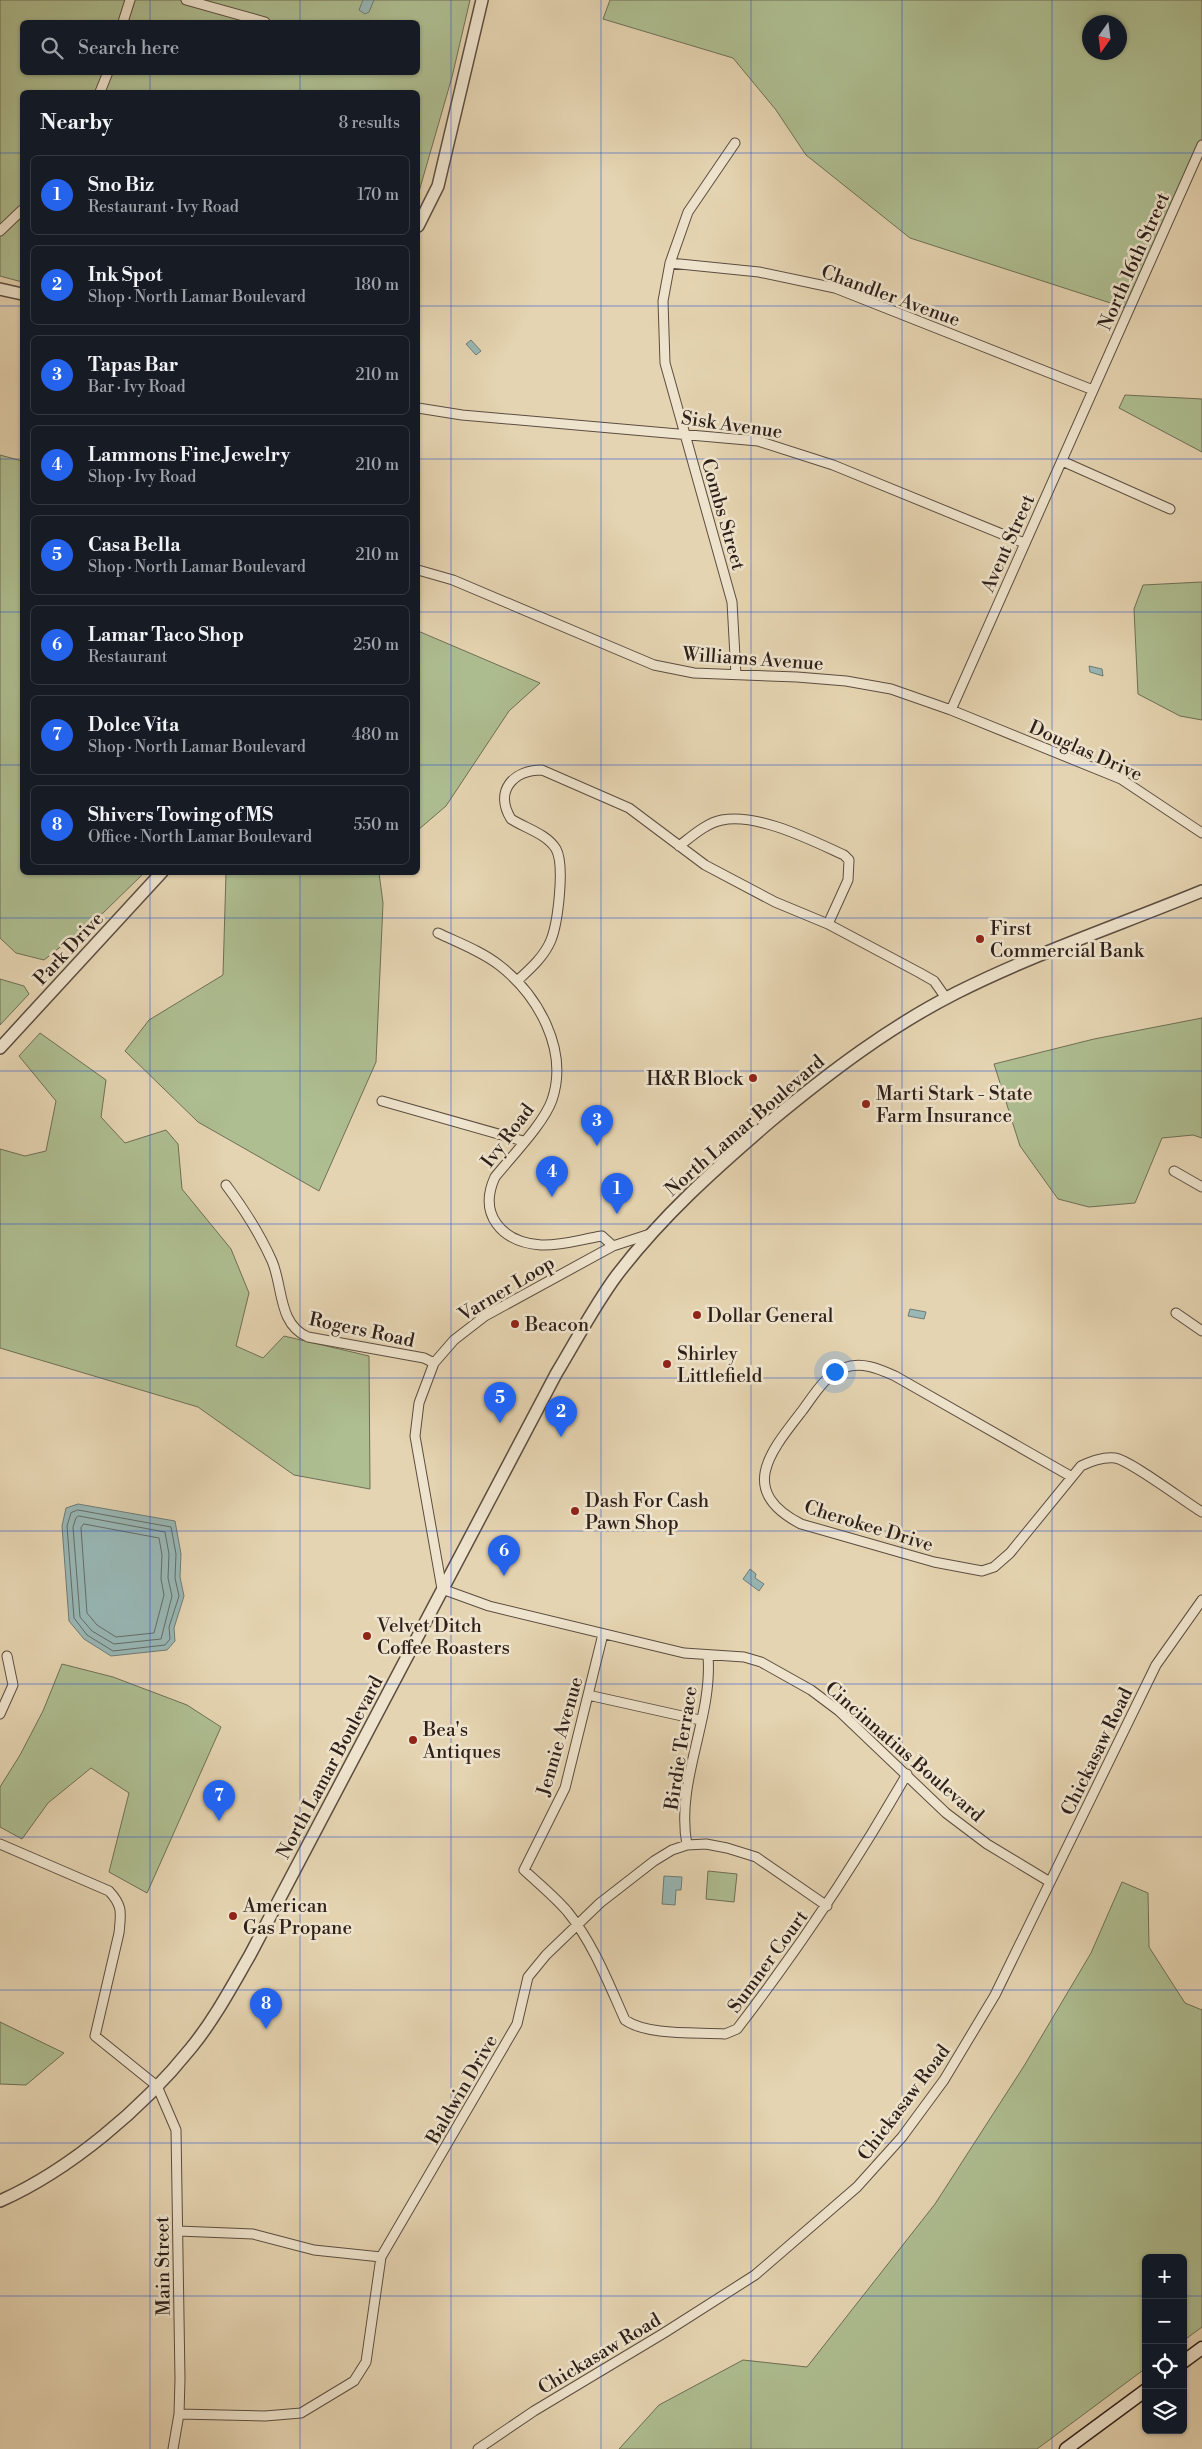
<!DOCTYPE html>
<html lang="en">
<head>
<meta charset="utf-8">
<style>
  :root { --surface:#171b24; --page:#20242c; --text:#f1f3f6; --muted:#9ea1a6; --line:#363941; --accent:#2563eb }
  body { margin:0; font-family:"Libre Bodoni",serif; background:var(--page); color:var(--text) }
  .controls { position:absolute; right:15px; bottom:15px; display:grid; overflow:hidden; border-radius:8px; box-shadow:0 1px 4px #0004 }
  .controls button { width:45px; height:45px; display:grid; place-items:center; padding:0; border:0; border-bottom:1px solid var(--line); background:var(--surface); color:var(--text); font:25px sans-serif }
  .compass { position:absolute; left:1082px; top:15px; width:45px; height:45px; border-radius:50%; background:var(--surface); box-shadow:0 1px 4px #0004; rotate:194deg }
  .you { position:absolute; left:834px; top:1371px; width:18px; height:18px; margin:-12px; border:4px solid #fff; border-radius:50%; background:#1a73e8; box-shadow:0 0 0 8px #1a73e833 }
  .badge { display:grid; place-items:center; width:32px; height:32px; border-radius:50%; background:var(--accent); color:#fff; font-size:16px; font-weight:700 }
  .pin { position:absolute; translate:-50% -41px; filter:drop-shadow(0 1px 2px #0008) }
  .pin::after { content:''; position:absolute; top:26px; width:18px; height:15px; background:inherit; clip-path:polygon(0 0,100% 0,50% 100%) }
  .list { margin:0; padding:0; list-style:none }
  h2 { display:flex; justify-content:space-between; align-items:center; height:65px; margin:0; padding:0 20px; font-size:21px }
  h2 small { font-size:16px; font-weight:400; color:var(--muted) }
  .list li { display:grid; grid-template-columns:32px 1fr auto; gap:15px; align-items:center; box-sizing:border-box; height:80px; margin:0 10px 10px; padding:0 10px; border:1px solid var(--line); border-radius:8px }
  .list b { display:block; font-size:19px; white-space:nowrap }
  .list p { margin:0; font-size:16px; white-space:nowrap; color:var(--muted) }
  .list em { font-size:16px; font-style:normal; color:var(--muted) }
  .icon { flex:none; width:28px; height:28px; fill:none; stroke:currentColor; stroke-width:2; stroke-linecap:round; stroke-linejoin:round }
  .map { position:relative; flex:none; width:1202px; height:2449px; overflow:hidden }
  .search { position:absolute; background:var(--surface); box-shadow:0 1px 4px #0004; left:20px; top:20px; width:400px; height:55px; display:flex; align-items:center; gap:12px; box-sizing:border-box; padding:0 18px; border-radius:8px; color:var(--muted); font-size:19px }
  .panel { position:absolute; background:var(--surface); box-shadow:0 1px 4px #0004; left:20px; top:90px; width:400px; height:785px; border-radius:8px }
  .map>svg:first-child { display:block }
</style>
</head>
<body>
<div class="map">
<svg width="1202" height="2449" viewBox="0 0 1202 2449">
  <rect width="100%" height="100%" fill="#e5d4b1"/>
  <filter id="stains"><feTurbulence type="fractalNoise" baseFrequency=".004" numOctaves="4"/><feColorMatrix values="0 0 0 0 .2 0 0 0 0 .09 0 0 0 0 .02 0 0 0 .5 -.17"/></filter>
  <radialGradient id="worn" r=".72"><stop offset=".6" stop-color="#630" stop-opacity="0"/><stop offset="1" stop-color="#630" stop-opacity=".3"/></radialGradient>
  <!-- green -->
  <path fill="#aebe91" stroke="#6e6f56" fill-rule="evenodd" d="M 0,0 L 470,0 L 452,77 L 418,195 L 418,92 L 22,92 L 22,282 L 0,276 ZM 22,22 L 418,22 L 418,72 L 22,72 Z
    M 610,0 L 1202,0 L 1202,145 L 1129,309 L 910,238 L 806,155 L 776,110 L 733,58 L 603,19 ZM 1090,22 L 1120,22 L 1120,52 L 1090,52 Z
    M 1125,395 L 1202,399 L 1202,452 L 1119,408 Z
    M 0,455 L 22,461 L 22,872 L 144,873 L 104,912 L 44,960 L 16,953 L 0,938 Z
    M 1202,582 L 1202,720 L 1180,716 L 1138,694 L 1134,609 L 1143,585 Z
    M 418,631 L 540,683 L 509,711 L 446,806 L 418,830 Z
    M 226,873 L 379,873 L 383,903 L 376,1062 L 319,1191 L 198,1122 L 125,1051 L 149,1020 L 223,975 Z
    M 0,979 L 24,986 L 29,994 L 0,1025 Z
    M 1202,1018 L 1202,1138 L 1193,1135 L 1162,1138 L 1135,1203 L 1089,1207 L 1058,1199 L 1020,1146 L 994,1064 L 1094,1039 Z
    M 40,1033 L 106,1080 L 101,1117 L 125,1143 L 166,1130 L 178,1144 L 182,1189 L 231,1249 L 249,1293 L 236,1346 L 263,1358 L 284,1336 L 369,1356 L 370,1489 L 294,1475 L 198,1407 L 0,1348 L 0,1149 L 25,1156 L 46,1151 L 56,1101 L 19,1056 Z
    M 62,1664 L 113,1677 L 187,1705 L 221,1727 L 147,1893 L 109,1872 L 129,1793 L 91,1768 L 48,1803 L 22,1839 L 0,1827 L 0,1787 L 20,1755 L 43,1711 Z
    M 708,1871 L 737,1874 L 734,1902 L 706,1899 Z
    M 1122,1882 L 1148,1893 L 1149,1947 L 1185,2003 L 1202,2010 L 1202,2327 L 1183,2341 L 1183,2258 L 1146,2258 L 1146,2368 L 1037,2449 L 619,2449 L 659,2405 L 743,2360 L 807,2367 L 935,2204 L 1024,2066 L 1091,1953 Z
    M 0,2022 L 64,2053 L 26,2085 L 0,2084 Z"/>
  <!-- water -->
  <path fill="#98b7b5" stroke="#6e7b77" d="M 363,0 L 374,0 L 369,12 L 365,14 L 359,10 Z
    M 471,340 L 481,351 L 476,355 L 466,344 Z
    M 1089,666 L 1102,669 L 1103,676 L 1090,672 Z
    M 910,1309 L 926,1312 L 924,1319 L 908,1316 Z
    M 78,1504 L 175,1521 L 181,1554 L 180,1577 L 184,1596 L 174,1628 L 175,1641 L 167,1650 L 111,1656 L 84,1639 L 69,1621 L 62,1526 L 66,1508 Z
    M 750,1569 L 756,1574 L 755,1578 L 764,1584 L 759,1591 L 743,1579 Z
    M 664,1876 L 682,1877 L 681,1890 L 676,1890 L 675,1905 L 662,1904 Z"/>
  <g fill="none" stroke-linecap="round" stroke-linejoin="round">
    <!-- shore -->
    <path stroke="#636c68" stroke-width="1" d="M 78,1510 L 171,1527 L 176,1554 L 175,1578 L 179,1596 L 169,1627 L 170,1639 L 165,1645 L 113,1651 L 87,1635 L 74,1618 L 67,1526 L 71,1513 Z
      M 79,1516 L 165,1532 L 169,1554 L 168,1578 L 172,1596 L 161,1639 L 114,1644 L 92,1631 L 80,1617 L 73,1527 L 76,1518 Z
      M 84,1524 L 159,1538 L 162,1555 L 161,1579 L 164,1595 L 154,1633 L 116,1637 L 97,1625 L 87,1613 L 81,1528 Z"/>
    <!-- minor casing -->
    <g stroke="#5c4d40" stroke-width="11">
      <path id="minor" d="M 186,0 L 265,22
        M 123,22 L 130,0
        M 100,92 L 108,72
        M 735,143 L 688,212 L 670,263 L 663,301 L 665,363 L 732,602 L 736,675
        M 0,231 L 22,210
        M 670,263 L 759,272 L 835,288 L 1093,390
        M 418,408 L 462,415 L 758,441 L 833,465 L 1024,543
        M 1062,461 L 1170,509
        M 418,570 L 453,580 L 654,665 L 694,673 L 797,677 L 846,681 L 891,689 L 951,710 L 1121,779 L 1202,833
        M 951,710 L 1202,145
        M 679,846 C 691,837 706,823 722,820 C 758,813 811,840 844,855 L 849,860 L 848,880 L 828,924
        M 438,933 C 459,943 481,951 499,965 C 538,995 569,1050 552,1100 C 544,1123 512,1156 495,1177 C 478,1214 501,1242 541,1245 C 561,1246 582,1239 602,1236 L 613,1246
        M 517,981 C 530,969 544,957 551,940 C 558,922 565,865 556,849 C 547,834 525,828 511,819 C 494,791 513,770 542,770 L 629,808 L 705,865 L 775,902 L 828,924 L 920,973 L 934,981 L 946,998
        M 382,1101 L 523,1141
        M 1174,1171 L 1202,1187
        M 226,1185 C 244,1209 260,1234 272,1261 C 283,1286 278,1325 308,1337 L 424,1358 L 434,1363
        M 650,1234 L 613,1246 L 485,1316 L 454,1340 L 434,1363 L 419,1403 L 415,1436 L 442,1589 L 489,1606 L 684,1653 L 744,1657 L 761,1662 L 811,1690 L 839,1711 L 946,1813 L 987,1844 L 1050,1882
        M 1176,1313 L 1202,1331
        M 1072,1477 L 895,1376 C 879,1369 861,1361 844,1368 C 825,1375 814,1395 802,1411 C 770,1452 737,1491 801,1524 L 934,1562 L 982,1571 L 994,1567 L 1010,1553 L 1081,1466 C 1092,1461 1102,1457 1115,1458 C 1130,1460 1185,1502 1202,1512
        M 603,1634 L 565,1788 L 524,1870 C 538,1883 554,1896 567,1911 C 593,1943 608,1982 625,2020 C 648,2036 697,2032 725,2034 L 737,2029 C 800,1947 856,1863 907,1774
        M 588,1695 L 700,1720
        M 0,1714 L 13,1685 L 7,1656
        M 0,1844 L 109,1891 C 123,1906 121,1913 119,1933 L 95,2036 L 157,2086 L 176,2130 L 180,2379 L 179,2414 L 173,2449
        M 687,1845 C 675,1781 713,1719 708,1656
        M 178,2231 L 253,2234 L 314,2250 L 381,2257
        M 179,2414 L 265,2416 L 301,2413 L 354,2381 L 366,2362 L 381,2257 L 517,2024 L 528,1977 L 546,1955 L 600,1903 L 654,1861 L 672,1850 L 687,1845 L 706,1844 L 727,1848 L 756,1857 L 827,1906
        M 478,2449 L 534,2411 L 664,2333 L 755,2275 L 857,2187 L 902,2137 L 944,2080 L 995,1995 L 1156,1665 L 1202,1600"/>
    </g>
    <!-- tertiary casing -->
    <g stroke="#5c4d40" stroke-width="14">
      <path id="tertiary" d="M 418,226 L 438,186 L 482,0
        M 0,289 L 22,294
        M 0,1048 L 162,872
        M 0,2201 C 70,2170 143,2108 191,2048 C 214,2020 232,1986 250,1955 L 556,1374 C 576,1341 594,1306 617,1275 C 662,1216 716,1168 772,1120 C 830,1072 889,1027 956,993 C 1033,954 1122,924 1202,891"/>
    </g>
    <!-- secondary casing -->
    <g stroke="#2e201a" stroke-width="15">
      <path id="secondary" d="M 1183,2362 L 1202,2348
        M 1066,2449 L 1146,2390"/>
    </g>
    <!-- minor -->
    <use href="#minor" stroke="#eee3cc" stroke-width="9"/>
    <!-- tertiary -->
    <use href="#tertiary" stroke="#eee3cc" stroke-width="11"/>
    <!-- secondary -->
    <use href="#secondary" stroke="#eee3cc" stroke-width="12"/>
  </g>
  <!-- grid -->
  <path fill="none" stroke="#1d4ed8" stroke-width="1" stroke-opacity="0.55" d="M 150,0 L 150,22M 300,0 L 300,22M 451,0 L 451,2449M 601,0 L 601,2449M 751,0 L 751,2449M 902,0 L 902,2449M 1052,0 L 1052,2449M 150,72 L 150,92M 300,72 L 300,92M 0,153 L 22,153M 418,153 L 1202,153M 0,306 L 22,306M 418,306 L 1202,306M 0,459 L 22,459M 418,459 L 1202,459M 0,612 L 22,612M 418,612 L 1202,612M 0,765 L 22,765M 418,765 L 1202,765M 150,872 L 150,2449M 300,872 L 300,2449M 0,918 L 1202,918M 0,1071 L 1202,1071M 0,1224 L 1202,1224M 0,1378 L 1202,1378M 0,1531 L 1202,1531M 0,1684 L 1202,1684M 0,1837 L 1202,1837M 0,1990 L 1202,1990M 0,2143 L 1202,2143M 0,2296 L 1146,2296M 1183,2296 L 1202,2296"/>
  <!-- markers -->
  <g fill="#8f2418" stroke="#eee3cc" stroke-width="2">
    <circle cx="980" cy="939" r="5"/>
    <circle cx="753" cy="1078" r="5"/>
    <circle cx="866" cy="1104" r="5"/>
    <circle cx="697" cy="1315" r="5"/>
    <circle cx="515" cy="1324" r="5"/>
    <circle cx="667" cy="1364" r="5"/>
    <circle cx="575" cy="1511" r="5"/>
    <circle cx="367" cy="1636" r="5"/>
    <circle cx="413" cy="1740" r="5"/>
    <circle cx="233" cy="1916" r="5"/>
  </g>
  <g text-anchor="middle" stroke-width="5" stroke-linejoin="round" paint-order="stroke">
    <!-- street labels -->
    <g font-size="19" fill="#2e201a" stroke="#eee3cc">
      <text transform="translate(1133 261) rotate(-66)" y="7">North 16th Street</text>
      <text transform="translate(891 295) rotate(20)" y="7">Chandler Avenue</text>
      <text transform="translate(732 424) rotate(8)" y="7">Sisk Avenue</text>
      <text transform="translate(724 514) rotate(74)" y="7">Combs Street</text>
      <text transform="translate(1007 543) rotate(-66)" y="7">Avent Street</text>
      <text transform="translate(753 658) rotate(4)" y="7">Williams Avenue</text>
      <text transform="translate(1086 750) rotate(24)" y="7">Douglas Drive</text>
      <text transform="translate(68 948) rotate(-47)" y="7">Park Drive</text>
      <text transform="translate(744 1125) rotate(-41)" y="7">North Lamar Boulevard</text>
      <text transform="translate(507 1135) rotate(-53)" y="7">Ivy Road</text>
      <text transform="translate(506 1288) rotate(-31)" y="7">Varner Loop</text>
      <text transform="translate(362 1329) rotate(12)" y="7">Rogers Road</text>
      <text transform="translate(869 1525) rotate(17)" y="7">Cherokee Drive</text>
      <text transform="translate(559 1736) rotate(-74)" y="7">Jennie Avenue</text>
      <text transform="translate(680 1748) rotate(-81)" y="7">Birdie Terrace</text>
      <text transform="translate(905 1751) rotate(41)" y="7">Cincinnatius Boulevard</text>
      <text transform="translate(1096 1751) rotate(-64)" y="7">Chickasaw Road</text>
      <text transform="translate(329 1767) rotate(-62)" y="7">North Lamar Boulevard</text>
      <text transform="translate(767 1961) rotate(-54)" y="7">Sumner Court</text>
      <text transform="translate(461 2089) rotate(-60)" y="7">Baldwin Drive</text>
      <text transform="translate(903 2102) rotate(-53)" y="7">Chickasaw Road</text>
      <text transform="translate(162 2266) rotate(-91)" y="7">Main Street</text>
      <text transform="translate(599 2353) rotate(-31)" y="7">Chickasaw Road</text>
    </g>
    <!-- poi labels -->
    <g font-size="19" fill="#2e201a" stroke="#eee3cc" text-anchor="start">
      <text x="990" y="935">First<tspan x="990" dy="22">Commercial Bank</tspan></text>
      <text x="743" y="1085" text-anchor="end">H&amp;R Block</text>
      <text x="876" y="1100">Marti Stark - State<tspan x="876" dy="22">Farm Insurance</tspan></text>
      <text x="707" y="1322">Dollar General</text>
      <text x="525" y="1331">Beacon</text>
      <text x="677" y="1360">Shirley<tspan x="677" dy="22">Littlefield</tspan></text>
      <text x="585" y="1507">Dash For Cash<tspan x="585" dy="22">Pawn Shop</tspan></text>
      <text x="377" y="1632">Velvet Ditch<tspan x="377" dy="22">Coffee Roasters</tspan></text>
      <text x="423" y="1736">Bea's<tspan x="423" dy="22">Antiques</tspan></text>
      <text x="243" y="1912">American<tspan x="243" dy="22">Gas Propane</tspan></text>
    </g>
  </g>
  <rect width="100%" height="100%" filter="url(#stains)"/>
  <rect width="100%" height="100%" fill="url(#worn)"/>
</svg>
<div class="controls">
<button>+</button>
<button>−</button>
<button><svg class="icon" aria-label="locate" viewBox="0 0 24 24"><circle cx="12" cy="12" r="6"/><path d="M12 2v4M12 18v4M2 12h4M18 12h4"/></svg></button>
<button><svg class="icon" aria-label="layers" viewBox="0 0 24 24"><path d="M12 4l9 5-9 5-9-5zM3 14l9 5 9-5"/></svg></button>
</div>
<svg class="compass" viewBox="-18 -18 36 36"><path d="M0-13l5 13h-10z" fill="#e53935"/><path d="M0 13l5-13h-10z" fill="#9ea1a6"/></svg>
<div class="you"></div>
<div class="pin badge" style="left:617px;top:1214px">1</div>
<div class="pin badge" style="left:561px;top:1437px">2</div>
<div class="pin badge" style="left:597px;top:1146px">3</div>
<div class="pin badge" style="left:552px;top:1197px">4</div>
<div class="pin badge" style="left:500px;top:1423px">5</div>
<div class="pin badge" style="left:504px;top:1576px">6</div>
<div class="pin badge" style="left:219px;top:1821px">7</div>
<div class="pin badge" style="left:266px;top:2029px">8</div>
<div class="search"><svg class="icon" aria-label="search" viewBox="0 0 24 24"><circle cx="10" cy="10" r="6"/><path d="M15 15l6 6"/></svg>Search here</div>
<section class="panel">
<h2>Nearby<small>8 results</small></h2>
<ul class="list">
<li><span class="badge">1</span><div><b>Sno Biz</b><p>Restaurant · Ivy Road</p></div><em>170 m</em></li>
<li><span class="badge">2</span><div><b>Ink Spot</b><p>Shop · North Lamar Boulevard</p></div><em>180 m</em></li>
<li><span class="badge">3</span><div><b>Tapas Bar</b><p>Bar · Ivy Road</p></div><em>210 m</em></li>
<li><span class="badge">4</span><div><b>Lammons Fine Jewelry</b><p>Shop · Ivy Road</p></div><em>210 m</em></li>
<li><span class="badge">5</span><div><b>Casa Bella</b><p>Shop · North Lamar Boulevard</p></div><em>210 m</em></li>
<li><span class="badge">6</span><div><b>Lamar Taco Shop</b><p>Restaurant</p></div><em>250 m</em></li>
<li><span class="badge">7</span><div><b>Dolce Vita</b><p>Shop · North Lamar Boulevard</p></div><em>480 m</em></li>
<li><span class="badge">8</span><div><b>Shivers Towing of MS</b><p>Office · North Lamar Boulevard</p></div><em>550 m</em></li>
</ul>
</section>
</div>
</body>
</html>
